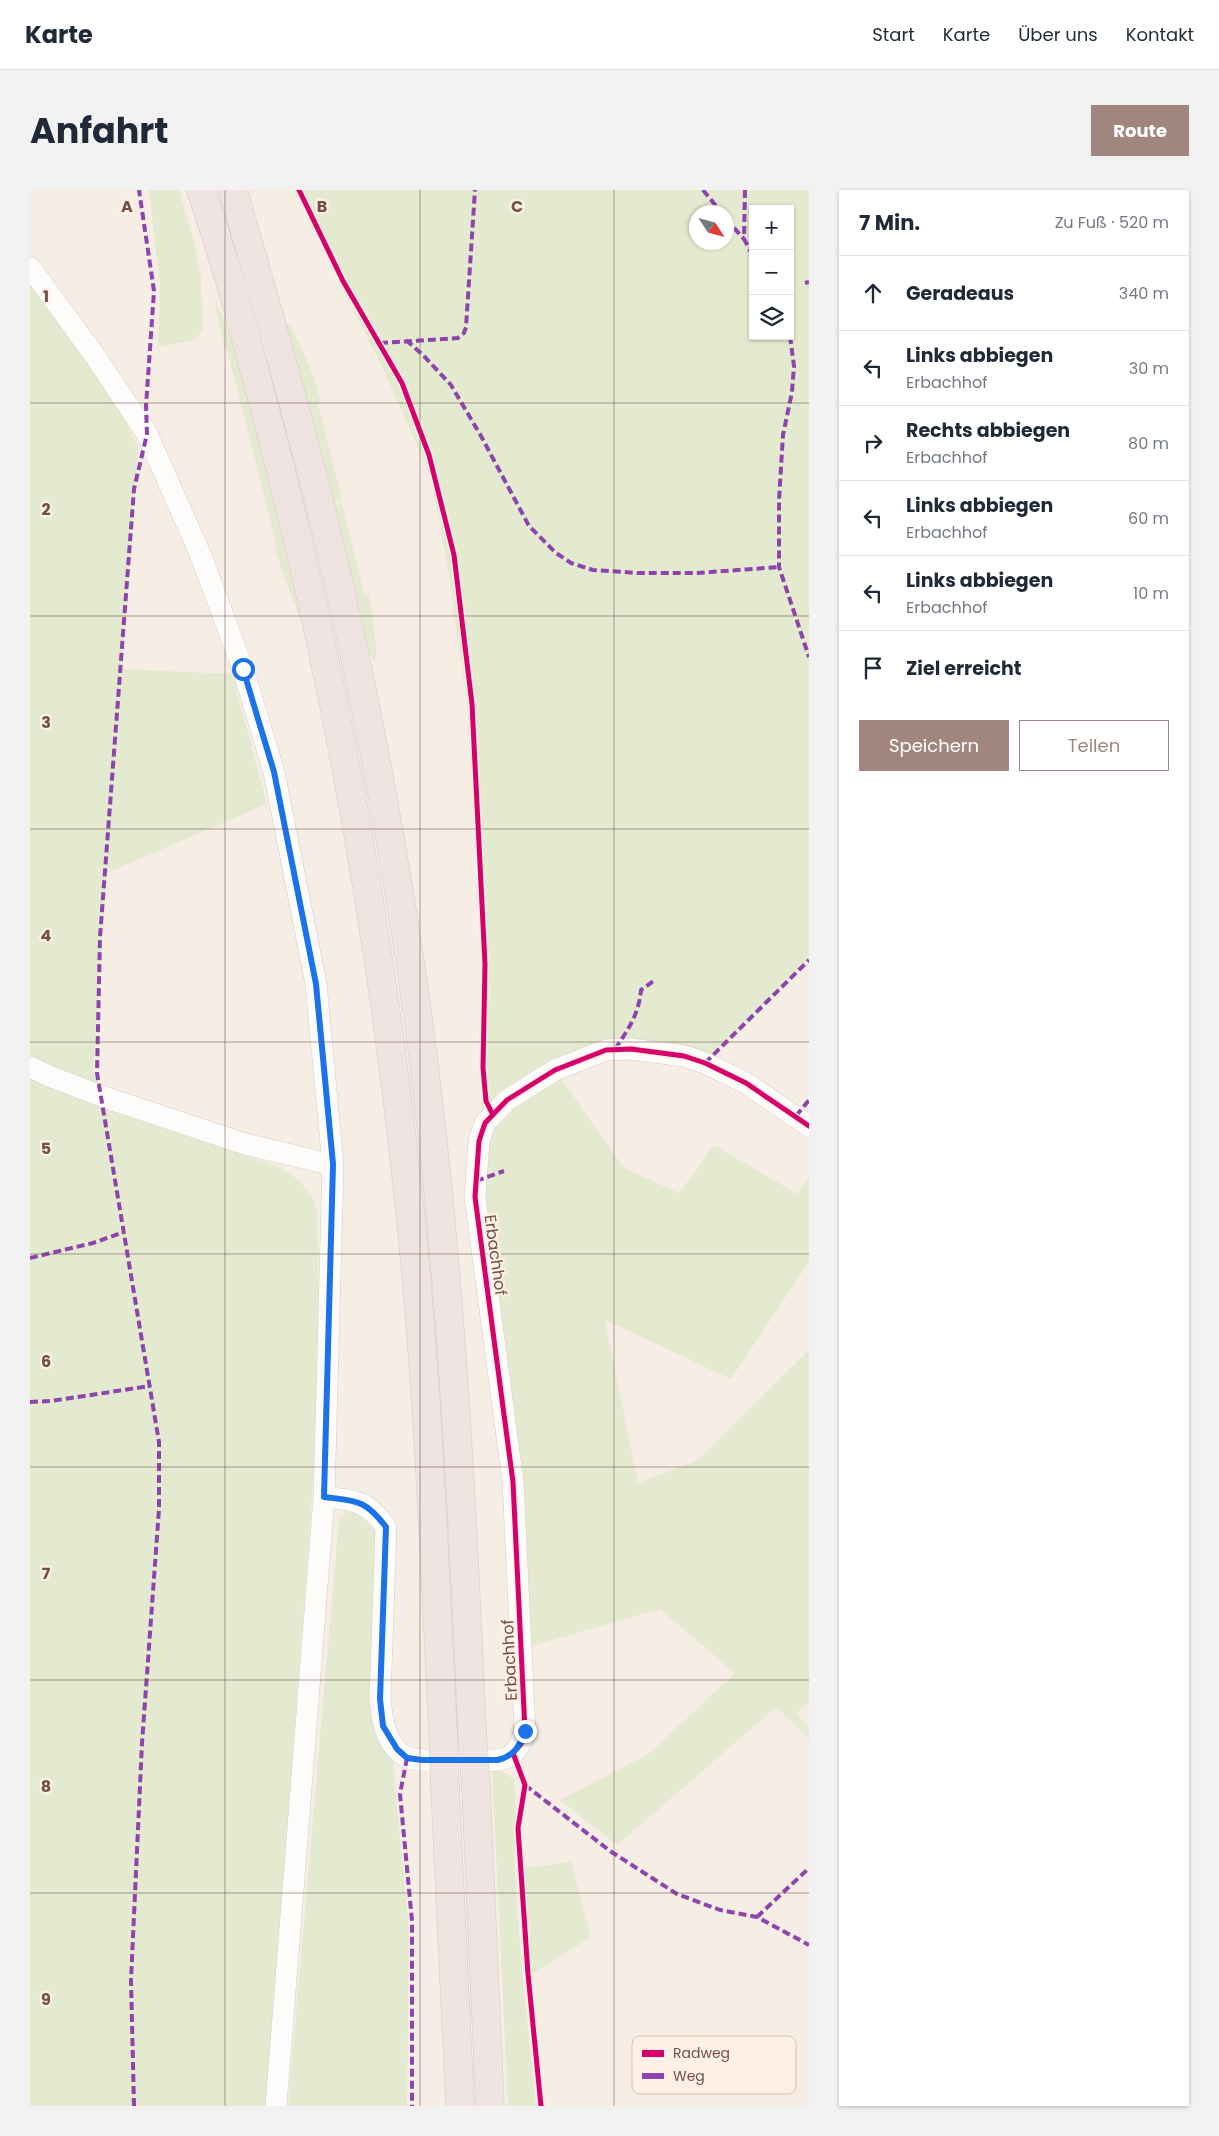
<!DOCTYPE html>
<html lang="de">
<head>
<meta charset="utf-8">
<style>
  :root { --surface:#fff; --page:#f2f2f3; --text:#1f2937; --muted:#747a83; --line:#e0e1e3; --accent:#a0867e }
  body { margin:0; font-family:Poppins,sans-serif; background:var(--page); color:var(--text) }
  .controls { position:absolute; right:15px; top:15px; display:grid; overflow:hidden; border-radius:0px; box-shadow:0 1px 4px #0004 }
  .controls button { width:45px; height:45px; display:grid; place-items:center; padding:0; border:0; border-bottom:1px solid var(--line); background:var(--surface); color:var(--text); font:25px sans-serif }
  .compass { position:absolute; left:659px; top:15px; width:45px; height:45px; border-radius:50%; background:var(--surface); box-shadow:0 1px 4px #0004; rotate:126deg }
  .stop { position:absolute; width:15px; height:15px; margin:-11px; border:4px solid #1a73e8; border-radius:50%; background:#fff }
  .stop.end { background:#1a73e8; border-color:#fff; box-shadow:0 1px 5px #0008 }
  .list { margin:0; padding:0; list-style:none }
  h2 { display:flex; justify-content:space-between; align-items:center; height:65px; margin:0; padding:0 20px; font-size:21px }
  h2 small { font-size:16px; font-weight:400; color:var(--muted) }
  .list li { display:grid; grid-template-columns:32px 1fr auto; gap:15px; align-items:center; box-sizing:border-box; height:75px; padding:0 20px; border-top:1px solid var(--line) }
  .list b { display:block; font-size:19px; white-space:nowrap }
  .list p { margin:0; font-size:16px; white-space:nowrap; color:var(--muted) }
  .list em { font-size:16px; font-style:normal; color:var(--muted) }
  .actions { display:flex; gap:10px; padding:15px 20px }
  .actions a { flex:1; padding:11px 0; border:1px solid var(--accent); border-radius:0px; text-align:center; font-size:18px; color:var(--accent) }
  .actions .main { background:var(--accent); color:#fff }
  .icon { flex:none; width:28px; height:28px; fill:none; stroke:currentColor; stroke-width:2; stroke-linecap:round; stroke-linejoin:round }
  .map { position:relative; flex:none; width:779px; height:1916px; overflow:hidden; border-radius:0px }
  header { display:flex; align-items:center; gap:30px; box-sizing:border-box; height:70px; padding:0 25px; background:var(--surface); border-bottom:1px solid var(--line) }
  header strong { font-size:24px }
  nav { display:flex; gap:28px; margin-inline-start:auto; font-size:18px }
  .intro { display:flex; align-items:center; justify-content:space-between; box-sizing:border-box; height:120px; padding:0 30px }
  h1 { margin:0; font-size:35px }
  .button { padding:12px 22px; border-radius:0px; background:var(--accent); color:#fff; font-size:18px; font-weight:700 }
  main { display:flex; gap:30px; padding:0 30px }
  aside { flex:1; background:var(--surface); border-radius:0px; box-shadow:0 1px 4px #0004 }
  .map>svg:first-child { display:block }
</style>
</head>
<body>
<header>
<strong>Karte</strong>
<nav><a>Start</a><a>Karte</a><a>Über uns</a><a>Kontakt</a></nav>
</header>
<div class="intro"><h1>Anfahrt</h1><a class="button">Route</a></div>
<main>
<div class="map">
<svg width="779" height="1916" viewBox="0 0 779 1916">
  <rect width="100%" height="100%" fill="#f6ede5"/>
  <!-- green -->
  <path fill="#e4ead0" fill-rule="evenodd" d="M 119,0 L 149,0 L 164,51 L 171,88 L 173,140 L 164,150 L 128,157 L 130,96 Z
    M 268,0 L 779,0 L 779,768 L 675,872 L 617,860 L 525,880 L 594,978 L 649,1003 L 684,955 L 767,1004 L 779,986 L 779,1072 L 701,1189 L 575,1130 L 608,1293 L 668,1270 L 779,1160 L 779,1512 L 766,1524 L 779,1537 L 779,1548 L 746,1517 L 587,1655 L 530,1610 L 620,1563 L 705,1483 L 630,1419 L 499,1457 L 451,1008 L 452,764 L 437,515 L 420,391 L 401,287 L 351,174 L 312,98 ZM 723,19 L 760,19 L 760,146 L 723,146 ZM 666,22 L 696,22 L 696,52 L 666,52 Z
    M 0,85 L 88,216 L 108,257 L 92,479 L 202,484 L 237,614 L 77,683 L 63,882 L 86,923 L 247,976 L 270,991 L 282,1006 L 287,1023 L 289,1131 L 282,1306 L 236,1916 L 0,1916 Z
    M 187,114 L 203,151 L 275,428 L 269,427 L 244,358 L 247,356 L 196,156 L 194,157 L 185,117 Z
    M 257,133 L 261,136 L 284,187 L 291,213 L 288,214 L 312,310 L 305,312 L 307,315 L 312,313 L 335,405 L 338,404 L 343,425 L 347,468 L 344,471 L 340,465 L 255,134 Z
    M 320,1318 L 342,1331 L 347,1347 L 362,1563 L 379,1741 L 377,1916 L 258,1916 L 309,1329 Z
    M 462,1580 L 474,1582 L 484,1590 C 488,1620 483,1651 485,1681 C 489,1760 498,1838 506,1916 L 478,1916 Z
    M 541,1672 L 561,1747 L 502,1784 L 493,1678 Z"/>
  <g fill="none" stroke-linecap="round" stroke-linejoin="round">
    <!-- minor casing -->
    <g stroke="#d7cac3" stroke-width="22">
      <path id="minor" d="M 0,77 L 65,166 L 117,244 L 171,366 L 213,479 L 244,582 L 286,794 L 303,975 L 294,1307 L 246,1916
        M 0,877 L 19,886 L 71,906 L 215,954 L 303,975
        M 294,1307 C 326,1311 335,1309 356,1337 L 350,1509 C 352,1530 355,1554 376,1567 C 385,1572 466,1573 476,1568 C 488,1563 491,1552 495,1541 L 483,1292 L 445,1007 L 449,951 L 455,933 L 477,910 L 525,880 L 576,860 L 601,859 L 654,866 L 675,873 L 716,893 L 779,936"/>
    </g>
    <!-- highway casing -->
    <g stroke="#d4c8c3" stroke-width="29">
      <path id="highway" d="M 171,0 C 199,82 221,166 243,250 C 312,516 358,789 384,1063 C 399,1223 405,1383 413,1543
        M 203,0 C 231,98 260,196 285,295 C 325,452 356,612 380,772 C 418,1026 431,1283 442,1539
        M 415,1598 L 430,1916
        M 446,1598 L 460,1916"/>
    </g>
    <!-- minor -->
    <use href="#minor" stroke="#fefcfb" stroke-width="21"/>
    <!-- highway -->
    <use href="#highway" stroke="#f0e4e2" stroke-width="28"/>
    <!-- highway-bridge casing -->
    <g stroke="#d4c8c3" stroke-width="29" stroke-linecap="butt">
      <path id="highway-bridge" d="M 442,1539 L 446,1598
        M 413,1543 L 415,1598"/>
    </g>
    <!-- highway-bridge -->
    <use href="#highway-bridge" stroke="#f0e4e2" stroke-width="28"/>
    <!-- quiet -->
    <path stroke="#8e44ad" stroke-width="4" stroke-dasharray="8 4" stroke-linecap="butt" d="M 673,0 L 691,22
      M 715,0 L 714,49 L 723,66
      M 696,29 L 714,49
      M 775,93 L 779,92
      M 760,146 L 764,176 L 762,202 L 753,245 L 749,310 L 749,377 L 779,467
      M 376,150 L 393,165 L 421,195 L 451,246 L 499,336 L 526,363 L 541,373 L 563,380 L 608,383 L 667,383 L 749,377
      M 350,153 L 428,148 L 434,143 L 436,137 L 445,0
      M 585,859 C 598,840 609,824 611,800 L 625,790
      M 675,873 L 779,770
      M 766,926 L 779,910
      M 446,991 L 474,981
      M 0,1068 L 63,1053 L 94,1042
      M 0,1212 L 21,1211 L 120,1196
      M 377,1568 L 370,1604 L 382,1731 L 382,1916
      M 495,1595 L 580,1661 L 647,1704 L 690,1720 L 727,1727 L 779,1755
      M 727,1727 L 779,1678
      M 104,1916 L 101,1790 L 112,1553 L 129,1319 L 129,1252 L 67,883 L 70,747 L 104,299 L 117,244 L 116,216 L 124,101 L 109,0"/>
    <!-- cycleway casing -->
    <g stroke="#fff0e5" stroke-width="8">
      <path id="cycleway" d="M 269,0 L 313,91 L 372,193 L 399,265 L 424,365 L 442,514 L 455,774 L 453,878 L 456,911 L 462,923
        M 511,1916 L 498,1784 L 488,1638 L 495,1595 L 483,1563 L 491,1554 L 495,1541 L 483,1292 L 445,1007 L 449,951 L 455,933 L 477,910 L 525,880 L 576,860 L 601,859 L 654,866 L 675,873 L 716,893 L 779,936"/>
    </g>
    <!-- cycleway -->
    <use href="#cycleway" stroke="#d6006c" stroke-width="5"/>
  </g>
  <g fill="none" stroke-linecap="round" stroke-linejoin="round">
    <!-- route -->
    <path stroke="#1a73e8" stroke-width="6" d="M 213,479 L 244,582 L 286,794 L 303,974 L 294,1307 C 326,1311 335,1309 356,1337 L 350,1509 L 353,1536 L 367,1559 L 377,1568 L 392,1570 L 468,1570 C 484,1566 490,1556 495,1541"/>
  </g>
  <!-- grid -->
  <path fill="none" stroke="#714f47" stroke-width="1" stroke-opacity="0.55" d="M 195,0 L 195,1916M 390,0 L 390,1916M 584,0 L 584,1916M 0,213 L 779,213M 0,426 L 779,426M 0,639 L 779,639M 0,852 L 779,852M 0,1064 L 779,1064M 0,1277 L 779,1277M 0,1490 L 779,1490M 0,1703 L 779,1703"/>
  <g text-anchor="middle" stroke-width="4.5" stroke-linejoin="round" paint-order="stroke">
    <!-- street labels -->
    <g font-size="16" fill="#714f47" stroke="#fff0e5">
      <text transform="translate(466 1065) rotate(82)" y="6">Erbachhof</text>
      <text transform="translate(479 1470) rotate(-93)" y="6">Erbachhof</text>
    </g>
  </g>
  <!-- legend -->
  <rect x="602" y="1846" width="164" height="58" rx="8" fill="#fff0e5" stroke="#d4c0b6" stroke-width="1"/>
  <rect x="612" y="1860" width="22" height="7" fill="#d6006c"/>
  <rect x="612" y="1883" width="22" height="6" fill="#8e44ad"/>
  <g font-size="14" fill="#714f47">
    <text x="643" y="1868">Radweg</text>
    <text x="643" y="1891">Weg</text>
  </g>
  <g font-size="16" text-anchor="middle" font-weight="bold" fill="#714f47" stroke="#fff0e5" stroke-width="4.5" stroke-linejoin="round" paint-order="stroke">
    <text x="97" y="22">A</text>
    <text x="292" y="22">B</text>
    <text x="487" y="22">C</text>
    <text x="16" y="112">1</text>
    <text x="16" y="325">2</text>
    <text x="16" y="538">3</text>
    <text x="16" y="751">4</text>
    <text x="16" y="964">5</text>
    <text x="16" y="1177">6</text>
    <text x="16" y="1389">7</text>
    <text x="16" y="1602">8</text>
    <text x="16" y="1815">9</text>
  </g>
</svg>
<div class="controls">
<button>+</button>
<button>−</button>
<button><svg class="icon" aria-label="layers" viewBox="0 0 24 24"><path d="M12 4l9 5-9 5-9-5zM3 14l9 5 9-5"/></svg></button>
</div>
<svg class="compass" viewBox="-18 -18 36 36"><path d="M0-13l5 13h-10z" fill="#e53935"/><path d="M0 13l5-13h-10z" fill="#747a83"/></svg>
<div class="stop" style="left:213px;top:479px"></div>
<div class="stop end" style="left:495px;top:1541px"></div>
</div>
<aside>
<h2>7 Min.<small>Zu Fuß · 520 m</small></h2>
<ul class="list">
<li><svg class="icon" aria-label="ahead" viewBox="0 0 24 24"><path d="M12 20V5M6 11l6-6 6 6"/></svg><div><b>Geradeaus</b></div><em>340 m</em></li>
<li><svg class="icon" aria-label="left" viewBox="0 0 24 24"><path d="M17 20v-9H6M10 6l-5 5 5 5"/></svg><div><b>Links abbiegen</b><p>Erbachhof</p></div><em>30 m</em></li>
<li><svg class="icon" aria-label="right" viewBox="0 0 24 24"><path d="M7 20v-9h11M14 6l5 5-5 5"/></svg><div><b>Rechts abbiegen</b><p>Erbachhof</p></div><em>80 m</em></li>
<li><svg class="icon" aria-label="left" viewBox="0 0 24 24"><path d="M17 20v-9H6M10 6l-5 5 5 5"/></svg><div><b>Links abbiegen</b><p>Erbachhof</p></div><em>60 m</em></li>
<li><svg class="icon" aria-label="left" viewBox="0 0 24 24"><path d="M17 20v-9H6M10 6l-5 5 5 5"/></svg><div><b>Links abbiegen</b><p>Erbachhof</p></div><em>10 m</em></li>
<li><svg class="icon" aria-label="arrive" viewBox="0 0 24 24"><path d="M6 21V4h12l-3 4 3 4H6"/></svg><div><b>Ziel erreicht</b></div></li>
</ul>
<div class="actions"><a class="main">Speichern</a><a>Teilen</a></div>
</aside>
</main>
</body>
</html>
